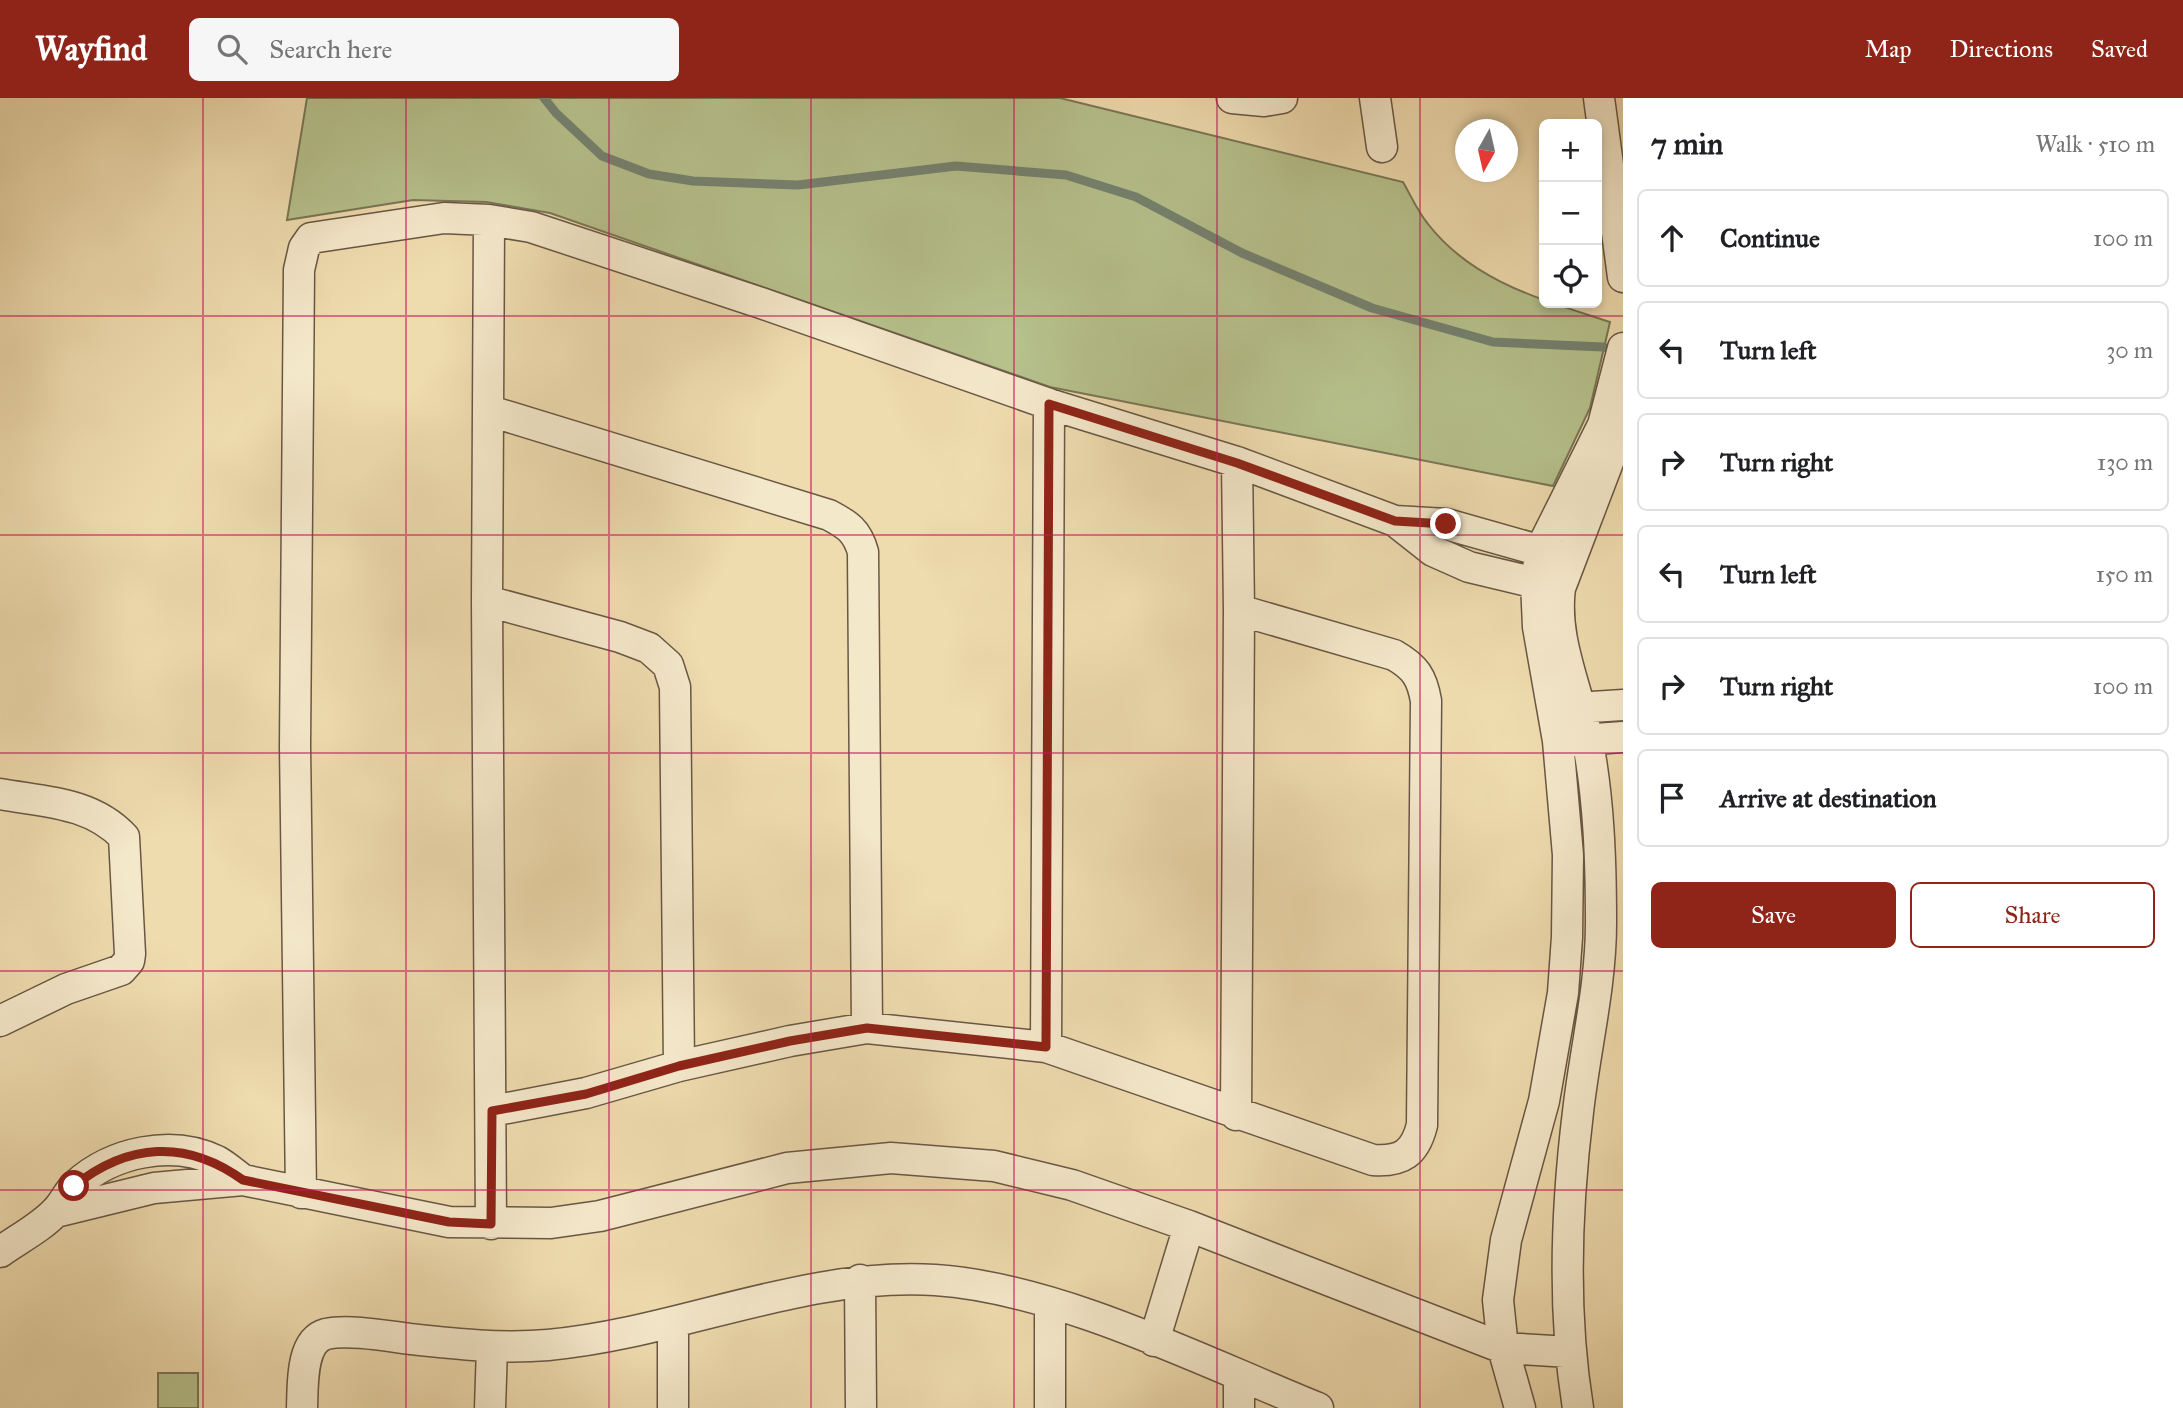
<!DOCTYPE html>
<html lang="en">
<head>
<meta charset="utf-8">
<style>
  :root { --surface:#fff; --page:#f6f6f6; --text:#202124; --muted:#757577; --line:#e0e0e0; --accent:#8f2418 }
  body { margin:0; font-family:"IM FELL Great Primer",serif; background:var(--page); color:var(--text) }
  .controls { position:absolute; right:21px; top:21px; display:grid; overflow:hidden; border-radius:10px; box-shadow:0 4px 10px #0003 }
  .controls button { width:63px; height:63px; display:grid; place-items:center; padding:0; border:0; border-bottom:2px solid var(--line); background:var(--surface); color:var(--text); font:35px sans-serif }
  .compass { position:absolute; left:1455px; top:21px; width:63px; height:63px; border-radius:50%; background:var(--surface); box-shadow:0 4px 10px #0003; rotate:188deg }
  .stop { position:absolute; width:21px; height:21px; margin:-16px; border:5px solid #8f2418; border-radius:50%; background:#fff }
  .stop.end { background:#8f2418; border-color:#fff; box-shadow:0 2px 7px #0008 }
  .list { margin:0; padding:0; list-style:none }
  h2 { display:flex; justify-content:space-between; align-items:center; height:91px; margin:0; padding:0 28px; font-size:30px }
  h2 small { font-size:23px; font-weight:400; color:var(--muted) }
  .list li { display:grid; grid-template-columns:46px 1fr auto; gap:21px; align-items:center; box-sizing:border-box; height:98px; margin:0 14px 14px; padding:0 14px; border:2px solid var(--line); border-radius:10px }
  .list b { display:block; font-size:26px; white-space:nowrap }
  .list em { font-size:23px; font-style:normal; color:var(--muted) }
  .actions { display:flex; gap:14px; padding:21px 28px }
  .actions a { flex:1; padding:16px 0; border:2px solid var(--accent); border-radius:10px; text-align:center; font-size:24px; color:var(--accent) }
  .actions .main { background:var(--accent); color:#fff }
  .icon { flex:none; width:38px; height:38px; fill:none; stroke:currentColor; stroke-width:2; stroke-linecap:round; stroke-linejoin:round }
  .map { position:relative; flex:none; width:1623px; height:1310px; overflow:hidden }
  header { display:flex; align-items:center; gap:42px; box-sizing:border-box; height:98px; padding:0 35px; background:var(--accent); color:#fff }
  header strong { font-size:33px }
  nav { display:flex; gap:38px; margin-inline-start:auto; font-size:24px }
  .search { width:490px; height:63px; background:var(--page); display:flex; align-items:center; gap:18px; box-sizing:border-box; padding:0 24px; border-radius:10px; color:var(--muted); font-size:26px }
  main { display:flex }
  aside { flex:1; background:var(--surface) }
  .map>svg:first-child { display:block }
</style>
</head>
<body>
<header>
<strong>Wayfind</strong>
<div class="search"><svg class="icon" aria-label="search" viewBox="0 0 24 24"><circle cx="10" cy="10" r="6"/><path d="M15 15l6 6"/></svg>Search here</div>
<nav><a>Map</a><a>Directions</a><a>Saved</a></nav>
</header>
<main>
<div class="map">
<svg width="1623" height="1310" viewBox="0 0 1623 1310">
  <rect width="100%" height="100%" fill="#eedbae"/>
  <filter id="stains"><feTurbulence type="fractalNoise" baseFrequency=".00286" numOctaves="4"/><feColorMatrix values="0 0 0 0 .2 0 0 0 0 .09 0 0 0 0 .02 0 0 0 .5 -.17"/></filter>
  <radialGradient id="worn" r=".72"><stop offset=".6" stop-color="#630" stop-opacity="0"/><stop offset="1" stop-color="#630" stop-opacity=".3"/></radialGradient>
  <!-- green -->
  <path fill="#b6c18c" stroke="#7a7656" stroke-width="2" d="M 307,0 L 1060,0 L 1403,84 C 1411,98 1418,114 1428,126 C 1474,185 1544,202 1610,224 L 1590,310 L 1553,388 L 1050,289 L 550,115 L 486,104 L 413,102 L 287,122 Z
    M 158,1275 L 198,1275 L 198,1310 L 158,1310 Z"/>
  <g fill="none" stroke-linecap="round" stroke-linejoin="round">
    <!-- stream -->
    <path stroke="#758270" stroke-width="9" d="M 544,0 L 556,15 L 602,58 L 649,76 L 693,83 L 798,87 L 956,68 L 1066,77 L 1136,99 L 1242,155 L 1372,210 L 1493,244 L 1603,249 L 1618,253"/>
    <!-- minor casing -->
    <g stroke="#695744" stroke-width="33">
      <path id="minor" d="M 1232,0 L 1264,3 L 1282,0
        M 1375,0 L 1382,49
        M 1599,0 L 1623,179
        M 489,122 L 487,503 L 491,1126
        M 490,313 L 829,417 C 848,427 857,433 863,454 L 867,930
        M 1395,423 L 1433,453 L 1469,469 L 1553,489
        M 487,503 L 620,539 L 649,550 L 668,567 L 675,589 L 679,968
        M 1560,611 L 1623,607
        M 1569,643 L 1623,639
        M 0,696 C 45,704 91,704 124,739 L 130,856 L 129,863 L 121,872 L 66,891 L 0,923
        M 1046,949 L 1049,306
        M 492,1013 L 586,995 L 679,968 L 790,943 L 867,930 L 1046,949 L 1373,1062 C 1402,1064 1415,1055 1422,1027 L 1426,603 C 1422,579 1415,569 1394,557 L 1239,512
        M 1236,1017 L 1239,512 L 1237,364
        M 301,1095 L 295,648 L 299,172 L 304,150 L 311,140 L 444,120 L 489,122 L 531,129 L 761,205 L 1049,306 L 1237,364 L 1395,423 L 1446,426 L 1570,461
        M 56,1114 L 154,1090 L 243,1082 L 449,1124 L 551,1125 L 600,1118 L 787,1070 L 891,1060 L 994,1068 L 1072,1087 L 1189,1128 L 1154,1243
        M 1189,1128 L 1503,1250 L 1569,1254
        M 0,1154 C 18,1141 42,1129 57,1112 C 64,1105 68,1094 76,1087 C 112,1054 172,1041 217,1063 C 226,1068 235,1076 243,1082
        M 860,1182 L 861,1310
        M 673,1224 L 673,1310
        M 302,1310 C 303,1289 300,1243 326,1236 C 348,1231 387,1238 410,1241 C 456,1246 501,1251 548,1247 C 679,1235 802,1174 935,1182 C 1058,1190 1204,1264 1318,1310
        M 490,1310 L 492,1250
        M 1050,1310 L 1050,1205
        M 1239,1310 L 1239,1278
        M 1520,1310 L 1503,1250 L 1498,1202 L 1506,1142 L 1544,1003 L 1563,895 L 1567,839 L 1568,757 L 1558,643 L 1538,529 L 1536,484 L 1541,451 L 1603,327 L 1623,250
        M 1578,1310 C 1562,1212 1566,1112 1578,1014 C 1585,951 1601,889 1601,825 C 1601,764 1599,700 1587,640 C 1578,590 1553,542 1560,490 L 1623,325"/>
    </g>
    <!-- minor -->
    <use href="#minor" stroke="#f4e8ca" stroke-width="30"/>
  </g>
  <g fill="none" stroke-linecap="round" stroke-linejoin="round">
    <!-- route -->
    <path stroke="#8f2418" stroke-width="9" d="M 74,1088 C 128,1045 186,1041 243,1082 L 449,1124 L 491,1126 L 492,1013 L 586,996 L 679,968 L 790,943 L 867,930 L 1046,949 L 1049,306 L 1237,365 L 1395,423 L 1446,426"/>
  </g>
  <!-- grid -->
  <path fill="none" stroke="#c2185b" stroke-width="2" stroke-opacity="0.55" d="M 203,0 L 203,1310M 406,0 L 406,1310M 609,0 L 609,1310M 811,0 L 811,1310M 1014,0 L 1014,1310M 1217,0 L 1217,1310M 1420,0 L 1420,1310M 0,218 L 1623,218M 0,437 L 1623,437M 0,655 L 1623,655M 0,873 L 1623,873M 0,1092 L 1623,1092"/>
  <rect width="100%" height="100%" filter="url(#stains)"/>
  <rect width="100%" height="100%" fill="url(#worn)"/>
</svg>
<div class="controls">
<button>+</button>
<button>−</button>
<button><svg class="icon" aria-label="locate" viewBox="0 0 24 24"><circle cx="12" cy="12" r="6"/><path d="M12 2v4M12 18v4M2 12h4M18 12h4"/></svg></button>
</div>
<svg class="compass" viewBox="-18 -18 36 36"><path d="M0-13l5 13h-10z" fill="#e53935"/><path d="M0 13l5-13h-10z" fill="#757577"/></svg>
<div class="stop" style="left:74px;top:1088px"></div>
<div class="stop end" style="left:1446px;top:426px"></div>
</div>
<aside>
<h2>7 min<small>Walk · 510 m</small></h2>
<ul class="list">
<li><svg class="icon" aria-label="ahead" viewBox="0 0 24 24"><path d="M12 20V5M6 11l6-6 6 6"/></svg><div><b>Continue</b></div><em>100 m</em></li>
<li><svg class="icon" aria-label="left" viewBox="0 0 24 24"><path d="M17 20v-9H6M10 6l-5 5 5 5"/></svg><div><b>Turn left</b></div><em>30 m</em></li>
<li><svg class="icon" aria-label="right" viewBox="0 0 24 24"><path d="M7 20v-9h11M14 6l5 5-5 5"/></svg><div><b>Turn right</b></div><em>130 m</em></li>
<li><svg class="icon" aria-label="left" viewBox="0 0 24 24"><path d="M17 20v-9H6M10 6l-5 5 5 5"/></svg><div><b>Turn left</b></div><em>150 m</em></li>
<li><svg class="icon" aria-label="right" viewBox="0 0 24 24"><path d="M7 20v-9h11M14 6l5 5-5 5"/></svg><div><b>Turn right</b></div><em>100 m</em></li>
<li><svg class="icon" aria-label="arrive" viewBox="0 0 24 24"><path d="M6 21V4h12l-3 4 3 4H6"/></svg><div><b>Arrive at destination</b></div></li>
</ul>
<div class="actions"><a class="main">Save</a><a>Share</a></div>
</aside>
</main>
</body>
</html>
